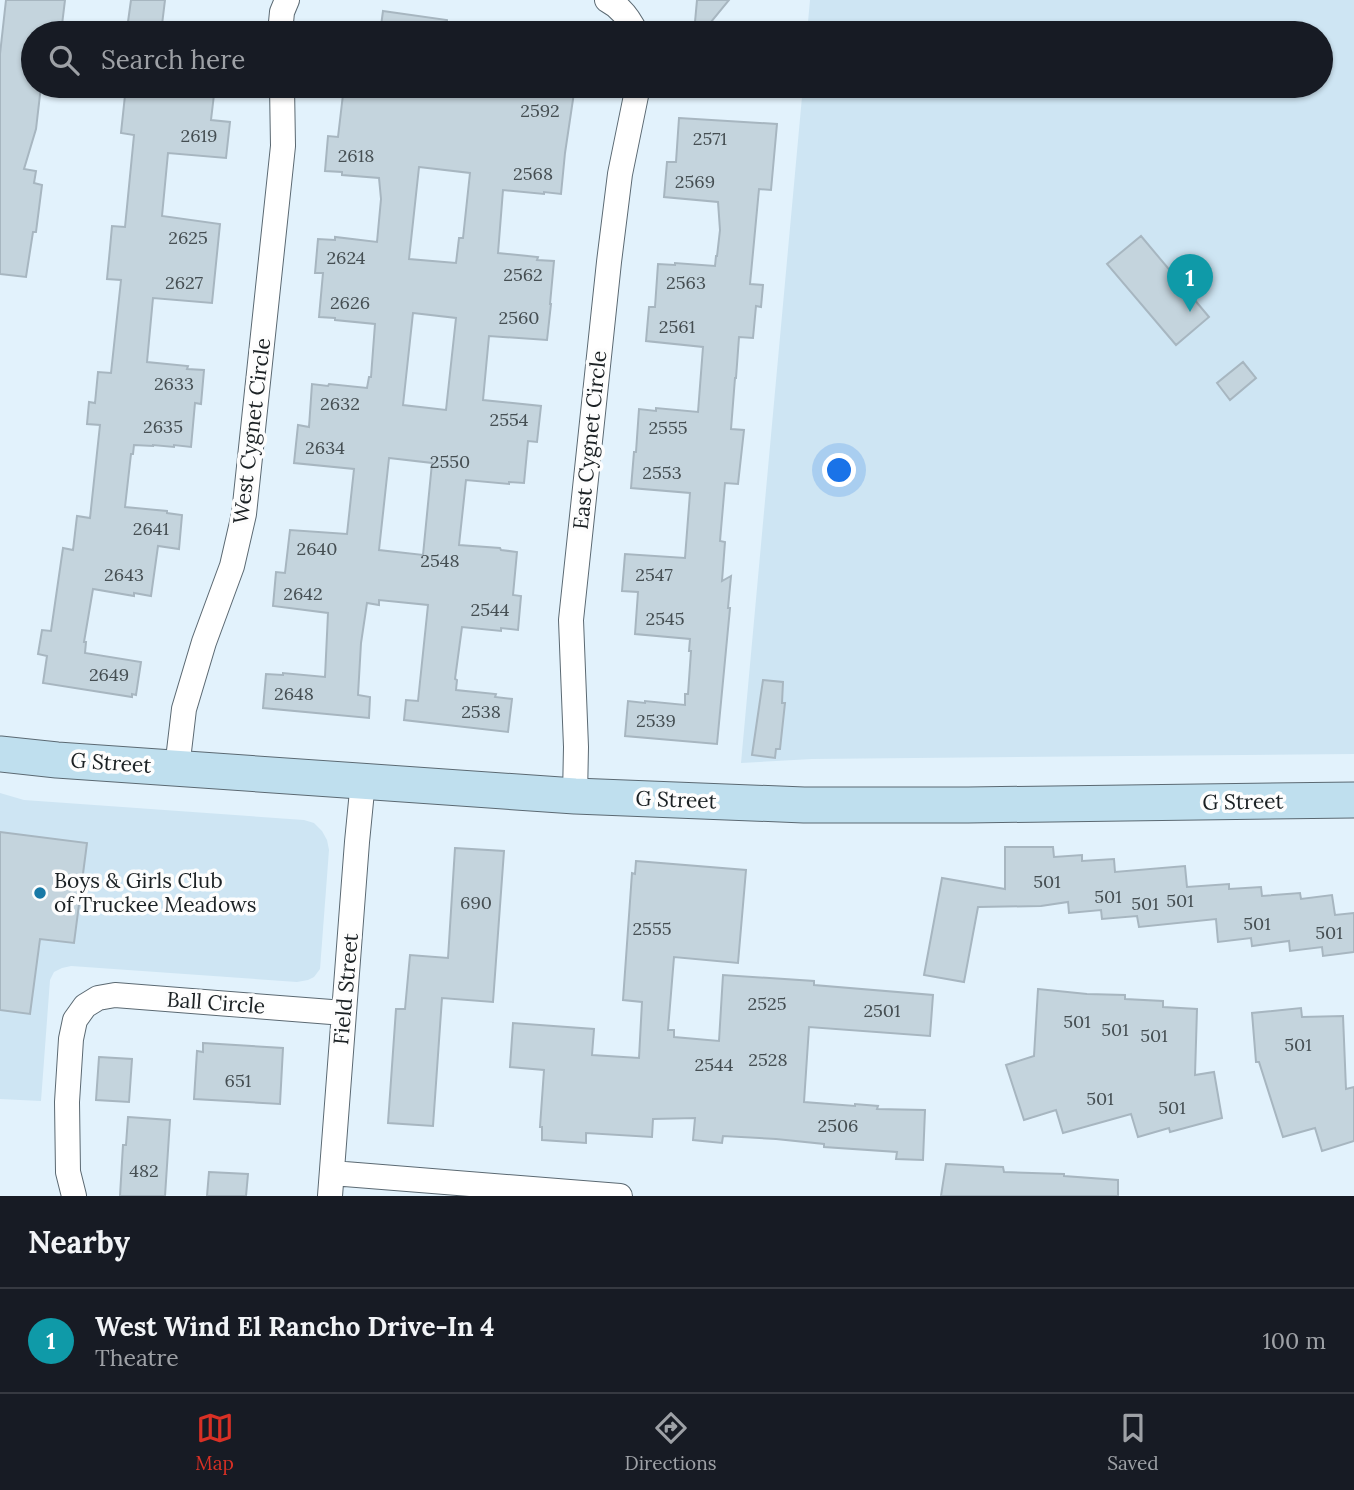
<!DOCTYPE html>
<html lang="en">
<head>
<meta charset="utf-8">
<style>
  :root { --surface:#171b24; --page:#242831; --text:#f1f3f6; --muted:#9ea1a6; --line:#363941; --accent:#d93025 }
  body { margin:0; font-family:Lora,serif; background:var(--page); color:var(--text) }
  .you { position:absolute; left:840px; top:471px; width:24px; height:24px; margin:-18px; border:5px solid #fff; border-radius:50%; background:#1a73e8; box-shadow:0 0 0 10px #1a73e833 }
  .badge { display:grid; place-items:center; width:46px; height:46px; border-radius:50%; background:var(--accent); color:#fff; font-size:23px; font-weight:700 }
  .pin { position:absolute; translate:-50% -58px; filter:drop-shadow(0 2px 4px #0008) }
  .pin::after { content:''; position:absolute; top:37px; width:24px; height:21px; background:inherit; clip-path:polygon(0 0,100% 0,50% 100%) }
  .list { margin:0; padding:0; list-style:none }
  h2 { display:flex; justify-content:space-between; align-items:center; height:91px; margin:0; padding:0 28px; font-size:30px }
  h2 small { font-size:23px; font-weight:400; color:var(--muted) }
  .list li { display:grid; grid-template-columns:46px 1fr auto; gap:21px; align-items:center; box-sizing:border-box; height:105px; padding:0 28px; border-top:2px solid var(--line) }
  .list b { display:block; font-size:26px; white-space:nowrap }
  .list p { margin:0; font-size:23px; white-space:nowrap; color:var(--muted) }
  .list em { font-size:23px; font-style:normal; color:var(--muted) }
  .icon { flex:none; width:38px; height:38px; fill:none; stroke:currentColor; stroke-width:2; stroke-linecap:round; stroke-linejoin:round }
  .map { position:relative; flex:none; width:1354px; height:1196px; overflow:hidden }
  .search { position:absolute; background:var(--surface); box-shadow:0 2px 5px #0004; left:21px; right:21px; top:21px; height:77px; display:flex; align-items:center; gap:18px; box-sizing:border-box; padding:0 24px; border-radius:38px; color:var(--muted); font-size:26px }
  .sheet { height:196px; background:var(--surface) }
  nav { display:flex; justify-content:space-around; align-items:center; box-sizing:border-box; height:98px; border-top:2px solid var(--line); background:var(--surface); font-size:19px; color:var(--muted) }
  nav a { display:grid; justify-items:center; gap:4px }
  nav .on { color:var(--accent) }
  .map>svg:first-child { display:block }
</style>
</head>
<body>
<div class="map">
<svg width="1354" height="1196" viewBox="0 0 1354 1196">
  <rect width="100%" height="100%" fill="#e2f2fc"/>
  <!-- built -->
  <path fill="#cee5f3" d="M 810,0 L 1354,0 L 1354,754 L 812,759 L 741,763 L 803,86 L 1321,86 L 1321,33 L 807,33 Z
    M 0,793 L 24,800 L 304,820 L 314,823 L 322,831 L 327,840 L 329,850 L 320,969 L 314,977 L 308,980 L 297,982 L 71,966 L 62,968 L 54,972 L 50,980 L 41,1101 L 0,1099 Z"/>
  <!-- building -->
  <path fill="#c4d4dd" stroke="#a7b6c0" stroke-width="2" fill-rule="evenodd" d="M 6,0 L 65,0 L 61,33 L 33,33 L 33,86 L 41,86 L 36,129 L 24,169 L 36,171 L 34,183 L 42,185 L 36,232 L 33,232 L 26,277 L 0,274 L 0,54 Z
    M 131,0 L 165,0 L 161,33 L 127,29 Z
    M 697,0 L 729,0 L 702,33 L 694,33 Z
    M 383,11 L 447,20 L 446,33 L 380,33 Z
    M 126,86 L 215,86 L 211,120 L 230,122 L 226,158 L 168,153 L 162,216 L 220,224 L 212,303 L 153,298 L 147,362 L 188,366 L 187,369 L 204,370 L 201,404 L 195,403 L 191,447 L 174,445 L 174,447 L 153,445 L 153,446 L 134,445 L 133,454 L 131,454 L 125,507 L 167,511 L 167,513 L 182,515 L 179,549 L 158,546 L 151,596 L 134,593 L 134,596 L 93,589 L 84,642 L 86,642 L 85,653 L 141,662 L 136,695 L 132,694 L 132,697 L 43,683 L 47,656 L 38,654 L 42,630 L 51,631 L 63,548 L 73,550 L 77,516 L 90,518 L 100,425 L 87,424 L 89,402 L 95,403 L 98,372 L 111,373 L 121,280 L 107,279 L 110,248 L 112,226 L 125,227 L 134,135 L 121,133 Z
    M 344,86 L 488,86 L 528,91 L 528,90 L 541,91 L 541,86 L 575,86 L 565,153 L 561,194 L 544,192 L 544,194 L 503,190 L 498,253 L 538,257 L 537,260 L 554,261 L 550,304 L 551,304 L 547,340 L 489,336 L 483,400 L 541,406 L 537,442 L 528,441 L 524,483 L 509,482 L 509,484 L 466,480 L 459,545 L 500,548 L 501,550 L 517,552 L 513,595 L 521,596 L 518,630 L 501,628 L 501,631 L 462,627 L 455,679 L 457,680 L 456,690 L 496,694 L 495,697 L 512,699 L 508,732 L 404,720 L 406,700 L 418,701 L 428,605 L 379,600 L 379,605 L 367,603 L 361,643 L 358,695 L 370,697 L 369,718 L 263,708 L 266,674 L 283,675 L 283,673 L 325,677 L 328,613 L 273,606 L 276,572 L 285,573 L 290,530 L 347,534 L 354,469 L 294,463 L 298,425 L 309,427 L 312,384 L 328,386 L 329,384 L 367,388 L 369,377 L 371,377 L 375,324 L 335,320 L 335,318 L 319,317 L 323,273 L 315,273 L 318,239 L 335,240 L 335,237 L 377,242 L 381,199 L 379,178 L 342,175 L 342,172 L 325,171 L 328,136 L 338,137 ZM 419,167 L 470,173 L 463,238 L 459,238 L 456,263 L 409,259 ZM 413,313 L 456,318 L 446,410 L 403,405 ZM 389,458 L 432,463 L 423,555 L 379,550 Z
    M 679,118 L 777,124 L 771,190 L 759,189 L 750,284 L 763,285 L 761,307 L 756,306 L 753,338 L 739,337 L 736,378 L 735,378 L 731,429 L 744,430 L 738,484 L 725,483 L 720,541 L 725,542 L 722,581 L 731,576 L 728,608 L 730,608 L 717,744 L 625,736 L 628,701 L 645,703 L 645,701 L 685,705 L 685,694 L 688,694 L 691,651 L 689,651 L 690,639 L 635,634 L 638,592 L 622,591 L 625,554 L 685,558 L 690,493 L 631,488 L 634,452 L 636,452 L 639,409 L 656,411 L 656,408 L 698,412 L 703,347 L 646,341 L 649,307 L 655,307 L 658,264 L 675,265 L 675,263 L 715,266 L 716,256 L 717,256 L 720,230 L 718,202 L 664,197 L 667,162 L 676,162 Z
    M 1141,236 L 1209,317 L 1176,345 L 1107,264 Z
    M 1243,362 L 1256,378 L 1230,400 L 1217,383 Z
    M 763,680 L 783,682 L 782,703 L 785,703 L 780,749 L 776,749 L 775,758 L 752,755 Z
    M 0,832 L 87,843 L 74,943 L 40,939 L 30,1014 L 0,1010 Z
    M 1005,847 L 1053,847 L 1054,857 L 1082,855 L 1082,861 L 1114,859 L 1115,872 L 1185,866 L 1187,887 L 1229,884 L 1229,889 L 1261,887 L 1262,896 L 1300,893 L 1301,899 L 1332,895 L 1335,915 L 1354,913 L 1354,952 L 1323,956 L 1322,947 L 1290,951 L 1289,941 L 1252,946 L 1251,938 L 1218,942 L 1216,919 L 1139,927 L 1137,916 L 1102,919 L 1101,910 L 1069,913 L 1068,902 L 1041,906 L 978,907 L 964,982 L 924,975 L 942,878 L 1005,889 Z
    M 455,848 L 504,851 L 493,1002 L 442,998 L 433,1126 L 388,1123 L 396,1009 L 405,1009 L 410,955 L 448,958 Z
    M 636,861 L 746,870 L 738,963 L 674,957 L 668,1030 L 674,1030 L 674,1037 L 719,1041 L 723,975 L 814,981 L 814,985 L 933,995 L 930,1036 L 809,1027 L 804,1102 L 855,1106 L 855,1104 L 878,1106 L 877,1109 L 925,1110 L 923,1160 L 896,1159 L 897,1152 L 824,1147 L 824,1144 L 776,1139 L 723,1136 L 722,1143 L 693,1140 L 695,1118 L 653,1119 L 652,1137 L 586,1133 L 586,1143 L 542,1140 L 542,1127 L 540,1127 L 544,1070 L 510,1067 L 513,1023 L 594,1029 L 592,1055 L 639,1058 L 642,1002 L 623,1000 L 632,873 L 635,874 Z
    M 1038,989 L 1087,994 L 1125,995 L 1125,999 L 1163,1001 L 1163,1007 L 1197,1009 L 1195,1075 L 1214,1072 L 1222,1118 L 1170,1132 L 1169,1128 L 1138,1137 L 1131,1114 L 1063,1133 L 1056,1110 L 1024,1120 L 1006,1065 L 1034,1056 Z
    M 1301,1008 L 1302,1017 L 1343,1016 L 1346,1089 L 1354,1087 L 1354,1141 L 1322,1151 L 1315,1128 L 1283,1137 L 1259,1062 L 1256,1062 L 1252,1013 Z
    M 203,1043 L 283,1048 L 280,1104 L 194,1099 L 197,1051 L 203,1052 Z
    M 99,1057 L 132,1059 L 129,1102 L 96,1100 Z
    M 128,1117 L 170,1120 L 165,1196 L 120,1196 L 123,1145 L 126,1145 Z
    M 946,1164 L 1003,1167 L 1004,1172 L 1064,1174 L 1064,1176 L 1118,1180 L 1118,1196 L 941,1196 Z
    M 209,1172 L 248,1174 L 246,1196 L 207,1196 Z"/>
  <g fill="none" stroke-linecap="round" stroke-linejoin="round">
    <!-- street casing -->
    <g stroke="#5b6972" stroke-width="26">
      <path id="street" d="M 607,0 C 621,7 630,20 636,33
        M 280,33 L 282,12 L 287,0
        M 177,768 L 184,709 L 204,642 L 232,566 L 244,514 L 283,146 L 282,86
        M 575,796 L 576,747 L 571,620 L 609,262 L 620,174 L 638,86
        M 332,1173 L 620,1196
        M 74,1196 L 68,1172 L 67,1102 L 71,1039 L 75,1020 L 85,1006 L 98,998 L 115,995 L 344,1013
        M 330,1196 L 357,842 L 363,781"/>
    </g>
    <!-- secondary casing -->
    <g stroke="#5b6972" stroke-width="37">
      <path id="secondary" d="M 0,754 L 57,760 L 575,796 L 804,805 L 968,805 L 1354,800"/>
    </g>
    <!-- street -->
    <use href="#street" stroke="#fff" stroke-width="24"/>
    <!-- secondary -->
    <use href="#secondary" stroke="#bfdfee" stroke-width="35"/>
  </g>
  <!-- markers -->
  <circle fill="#1879a6" stroke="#fdfdfd" stroke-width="2.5" cx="40" cy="893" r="7"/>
  <g text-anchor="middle" stroke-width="7" stroke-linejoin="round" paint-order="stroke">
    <!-- number labels -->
    <g font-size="18" fill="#454e52">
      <text x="540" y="117">2592</text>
      <text x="199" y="142">2619</text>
      <text x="710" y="145">2571</text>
      <text x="356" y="162">2618</text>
      <text x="533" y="180">2568</text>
      <text x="695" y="188">2569</text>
      <text x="188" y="244">2625</text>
      <text x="346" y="264">2624</text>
      <text x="523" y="281">2562</text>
      <text x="184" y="289">2627</text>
      <text x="686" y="289">2563</text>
      <text x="350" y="309">2626</text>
      <text x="519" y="324">2560</text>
      <text x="677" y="333">2561</text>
      <text x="174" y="390">2633</text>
      <text x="340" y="410">2632</text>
      <text x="509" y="426">2554</text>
      <text x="163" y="433">2635</text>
      <text x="668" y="434">2555</text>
      <text x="325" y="454">2634</text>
      <text x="450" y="468">2550</text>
      <text x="662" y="479">2553</text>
      <text x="151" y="535">2641</text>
      <text x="317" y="555">2640</text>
      <text x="440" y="567">2548</text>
      <text x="124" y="581">2643</text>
      <text x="654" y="581">2547</text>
      <text x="303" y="600">2642</text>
      <text x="490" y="616">2544</text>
      <text x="665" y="625">2545</text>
      <text x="109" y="681">2649</text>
      <text x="294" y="700">2648</text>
      <text x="481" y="718">2538</text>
      <text x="656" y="727">2539</text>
      <text x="1047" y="888">501</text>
      <text x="1108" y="903">501</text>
      <text x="1180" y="907">501</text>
      <text x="476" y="909">690</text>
      <text x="1145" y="910">501</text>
      <text x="1257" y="930">501</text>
      <text x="652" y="935">2555</text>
      <text x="1329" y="939">501</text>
      <text x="767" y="1010">2525</text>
      <text x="882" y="1017">2501</text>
      <text x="1077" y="1028">501</text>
      <text x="1115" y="1036">501</text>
      <text x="1154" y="1042">501</text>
      <text x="1298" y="1051">501</text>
      <text x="768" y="1066">2528</text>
      <text x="714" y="1071">2544</text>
      <text x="238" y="1087">651</text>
      <text x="1100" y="1105">501</text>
      <text x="1172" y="1114">501</text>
      <text x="838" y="1132">2506</text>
      <text x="144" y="1177">482</text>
    </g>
    <!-- street labels -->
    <g font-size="21" fill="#1b2124" stroke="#fdfdfd">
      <text transform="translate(252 431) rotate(-83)" y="7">West Cygnet Circle</text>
      <text transform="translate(590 440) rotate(-84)" y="7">East Cygnet Circle</text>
      <text transform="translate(111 763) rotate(4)" y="7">G Street</text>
      <text transform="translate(676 800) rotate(2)" y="7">G Street</text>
      <text transform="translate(1243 802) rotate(-1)" y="7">G Street</text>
      <text transform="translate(346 989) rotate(-85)" y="7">Field Street</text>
      <text transform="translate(216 1003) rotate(4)" y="7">Ball Circle</text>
    </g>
    <!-- poi labels -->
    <g font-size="21" fill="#1b2124" stroke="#fdfdfd" text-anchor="start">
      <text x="54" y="888">Boys &amp; Girls Club<tspan x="54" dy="24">of Truckee Meadows</tspan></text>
    </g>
  </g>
</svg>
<div class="you"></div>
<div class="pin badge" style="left:1190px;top:312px;background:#0f9aa8">1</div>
<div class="search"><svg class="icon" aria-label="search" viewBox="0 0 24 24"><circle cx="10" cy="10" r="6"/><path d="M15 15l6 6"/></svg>Search here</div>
</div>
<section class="sheet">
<h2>Nearby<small></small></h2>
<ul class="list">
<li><span class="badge" style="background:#0f9aa8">1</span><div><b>West Wind El Rancho Drive-In 4</b><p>Theatre</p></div><em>100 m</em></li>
</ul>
</section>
<nav>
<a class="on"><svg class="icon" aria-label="map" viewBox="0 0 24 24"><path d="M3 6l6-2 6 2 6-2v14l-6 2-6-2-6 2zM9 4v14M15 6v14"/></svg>Map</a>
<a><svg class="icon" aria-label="directions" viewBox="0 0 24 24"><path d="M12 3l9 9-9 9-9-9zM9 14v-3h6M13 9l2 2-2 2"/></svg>Directions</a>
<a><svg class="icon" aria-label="saved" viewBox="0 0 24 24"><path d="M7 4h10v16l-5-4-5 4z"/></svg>Saved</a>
</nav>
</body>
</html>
